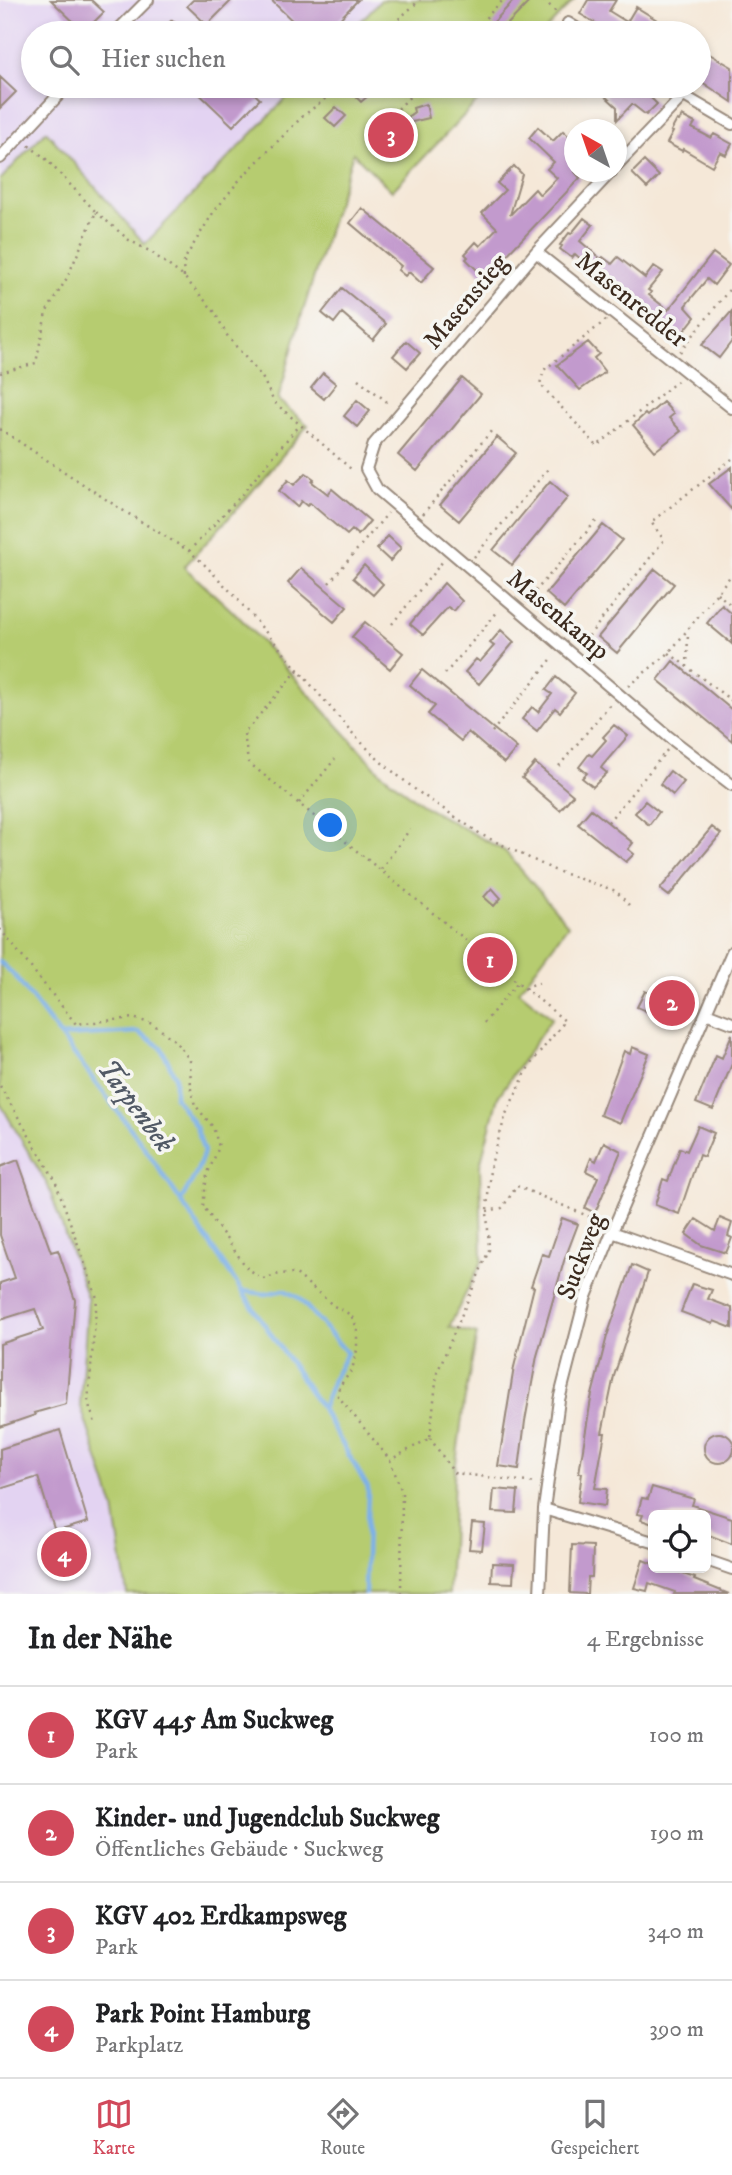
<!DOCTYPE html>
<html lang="de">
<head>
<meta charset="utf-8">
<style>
  :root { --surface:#fff; --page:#f2f2f2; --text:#202124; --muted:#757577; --line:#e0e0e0; --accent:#d1495b }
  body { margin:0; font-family:"IM FELL DW Pica",serif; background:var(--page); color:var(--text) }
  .controls { position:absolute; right:21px; bottom:21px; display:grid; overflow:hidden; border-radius:10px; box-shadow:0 4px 10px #0003 }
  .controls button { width:63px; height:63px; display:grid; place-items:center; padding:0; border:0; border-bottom:2px solid var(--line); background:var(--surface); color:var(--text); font:35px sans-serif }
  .compass { position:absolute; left:564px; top:119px; width:63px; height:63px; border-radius:50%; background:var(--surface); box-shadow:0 4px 10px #0003; rotate:320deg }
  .you { position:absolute; left:331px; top:826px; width:24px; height:24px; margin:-18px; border:5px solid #fff; border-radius:50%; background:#1a73e8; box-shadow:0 0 0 10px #1a73e833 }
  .badge { display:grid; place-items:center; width:46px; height:46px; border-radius:50%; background:var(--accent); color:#fff; font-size:23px; font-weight:700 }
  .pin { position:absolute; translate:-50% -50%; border:4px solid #fff; box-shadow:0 2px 7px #0006 }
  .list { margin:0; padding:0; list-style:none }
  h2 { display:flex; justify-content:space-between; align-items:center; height:91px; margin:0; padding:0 28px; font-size:30px }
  h2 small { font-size:23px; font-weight:400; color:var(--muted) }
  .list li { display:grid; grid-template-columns:46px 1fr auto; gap:21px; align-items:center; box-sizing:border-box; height:98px; padding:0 28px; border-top:2px solid var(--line) }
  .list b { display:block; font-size:26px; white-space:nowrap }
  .list p { margin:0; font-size:23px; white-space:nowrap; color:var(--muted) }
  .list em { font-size:23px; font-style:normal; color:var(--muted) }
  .icon { flex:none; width:38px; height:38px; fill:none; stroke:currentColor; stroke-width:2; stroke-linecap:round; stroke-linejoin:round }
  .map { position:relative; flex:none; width:732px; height:1594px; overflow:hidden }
  .search { position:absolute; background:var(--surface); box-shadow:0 4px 10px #0003; left:21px; right:21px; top:21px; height:77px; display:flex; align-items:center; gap:18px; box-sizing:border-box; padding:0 24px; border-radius:38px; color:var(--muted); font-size:26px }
  .sheet { height:483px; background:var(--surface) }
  nav { display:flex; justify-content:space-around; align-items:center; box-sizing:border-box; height:98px; border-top:2px solid var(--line); background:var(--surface); font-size:19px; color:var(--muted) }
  nav a { display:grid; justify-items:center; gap:4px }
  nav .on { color:var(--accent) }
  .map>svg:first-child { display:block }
</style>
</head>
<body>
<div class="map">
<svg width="732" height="1594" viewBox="0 0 732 1594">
  <rect width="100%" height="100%" fill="#f6f6f2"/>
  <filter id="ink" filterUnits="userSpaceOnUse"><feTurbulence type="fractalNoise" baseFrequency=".0143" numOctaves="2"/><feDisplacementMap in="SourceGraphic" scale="14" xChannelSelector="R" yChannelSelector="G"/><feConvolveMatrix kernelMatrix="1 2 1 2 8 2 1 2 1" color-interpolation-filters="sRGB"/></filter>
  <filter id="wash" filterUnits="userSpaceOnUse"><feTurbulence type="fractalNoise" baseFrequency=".00686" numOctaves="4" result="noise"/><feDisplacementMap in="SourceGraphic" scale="28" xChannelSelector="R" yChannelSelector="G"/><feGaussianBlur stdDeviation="1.57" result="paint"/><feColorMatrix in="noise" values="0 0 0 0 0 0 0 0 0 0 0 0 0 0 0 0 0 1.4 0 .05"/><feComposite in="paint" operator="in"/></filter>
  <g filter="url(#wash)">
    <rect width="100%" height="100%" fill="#f5e8d8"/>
    <!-- built -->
    <path fill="#e3d3f2" d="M 0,0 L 381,0 L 349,33 L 33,33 L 33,86 L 298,86 L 145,245 L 46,131 L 0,180 Z
      M 0,1103 L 48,1186 L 88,1300 L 80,1404 L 114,1508 L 127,1594 L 0,1594 Z"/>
    <!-- green -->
    <path fill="#b6cc70" stroke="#787b47" stroke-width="2" d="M 381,0 L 574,0 L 543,33 L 349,33 Z
      M 298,86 L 492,86 L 392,191 L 353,153 L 299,324 L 278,400 L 308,425 L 244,501 L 184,567 L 241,619 L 380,772 L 427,808 L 505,851 L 568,925 L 519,991 L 552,1018 L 498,1097 L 480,1165 L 482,1261 L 449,1327 L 477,1334 L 464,1403 L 454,1478 L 449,1594 L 127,1594 L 114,1508 L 80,1404 L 88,1300 L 48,1186 L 0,1103 L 0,180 L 46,131 L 145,244 Z"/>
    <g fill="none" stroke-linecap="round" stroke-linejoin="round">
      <!-- stream -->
      <path stroke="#7bb0e9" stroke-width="4.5" d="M 0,962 L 15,976 L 140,1141 L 322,1409 L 368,1488 L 365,1594
        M 60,1036 L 138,1032 L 161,1047 L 175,1076 L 175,1097 L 196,1127 L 204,1152 L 196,1174 L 181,1200
        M 243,1291 L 266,1294 L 284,1290 L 299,1298 L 347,1353 L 333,1380 L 322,1409"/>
    </g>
    <g id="blocks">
      <!-- building -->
      <path fill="#c29acd" d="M 51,0 L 91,0 L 104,12 L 84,32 Z
        M 193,0 L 232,0 L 207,25 L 187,6 Z
        M 271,0 L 358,0 L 326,33 L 305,33 Z
        M 514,0 L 531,0 L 500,32 L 492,24 Z
        M 588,0 L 616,0 L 609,11 L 627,22 L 636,7 L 657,20 L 654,24 L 671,33 L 613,33 L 580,14 Z
        M 172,20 L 186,33 L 159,33 Z
        M 699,48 L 732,67 L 732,102 L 699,80 Z
        M 0,77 L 16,92 L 0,108 Z
        M 191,86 L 246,86 L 260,99 L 233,126 Z
        M 357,86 L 373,86 L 366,92 L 369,95 L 361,102 L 351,92 Z
        M 614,86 L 631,86 L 640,95 L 644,91 L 657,104 L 646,115 L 632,104 L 617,120 L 617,107 L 605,96 Z
        M 426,104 L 429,118 L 395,126 L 414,112 L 413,108 Z
        M 336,107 L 346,116 L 335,127 L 325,118 Z
        M 682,116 L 695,123 L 692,128 L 711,138 L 714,134 L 732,144 L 726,155 L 720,152 L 712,166 L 683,149 L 682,151 L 667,143 L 673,132 L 671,131 L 677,120 L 679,121 Z
        M 538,127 L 553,141 L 563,131 L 575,142 L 575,172 L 580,178 L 485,278 L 466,259 L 468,257 L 465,254 L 476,242 L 480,246 L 497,228 L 482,213 L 505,190 L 497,183 L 514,166 L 522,174 L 510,215 L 535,189 L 540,195 L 557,178 L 547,169 L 554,162 L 529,138 Z
        M 644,161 L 659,176 L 647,188 L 632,173 Z
        M 362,208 L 434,267 L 421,283 L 409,272 L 405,276 L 398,270 L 401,266 L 350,223 Z
        M 584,218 L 593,225 L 580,241 L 601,259 L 603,257 L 612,264 L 618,257 L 645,278 L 654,266 L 663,272 L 648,290 L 651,292 L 649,295 L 668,310 L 713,253 L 729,265 L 714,285 L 707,279 L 685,306 L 695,317 L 680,336 L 608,281 L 607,282 L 575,254 L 572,258 L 560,249 L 562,246 L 560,245 L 569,233 L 571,234 Z
        M 342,288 L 386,324 L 373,340 L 342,313 L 334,323 L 322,313 Z
        M 732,311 L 732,341 L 719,358 L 702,345 Z
        M 406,341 L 420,353 L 407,368 L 393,356 Z
        M 588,342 L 599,354 L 594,358 L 605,372 L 580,390 L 557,365 Z
        M 323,373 L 336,384 L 324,399 L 311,388 Z
        M 462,378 L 481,394 L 417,471 L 398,455 Z
        M 357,400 L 370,411 L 357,427 L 344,416 Z
        M 663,402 L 674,414 L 669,418 L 681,431 L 655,451 L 633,425 L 645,414 L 647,416 Z
        M 497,437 L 516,453 L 459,521 L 440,505 Z
        M 732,467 L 732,510 L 709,484 Z
        M 306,473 L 314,479 L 312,482 L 328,494 L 332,489 L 370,521 L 358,535 L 352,530 L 347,535 L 310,503 L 307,506 L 301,501 L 297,507 L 279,491 L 288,480 L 294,485 Z
        M 550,481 L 568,497 L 512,565 L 493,550 Z
        M 603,525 L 622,540 L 564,609 L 546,593 Z
        M 388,536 L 401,548 L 390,561 L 377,549 Z
        M 364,565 L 383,584 L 373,595 L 353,578 Z
        M 301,568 L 347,607 L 334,622 L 288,583 Z
        M 655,569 L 674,584 L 617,653 L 598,637 Z
        M 444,583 L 462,601 L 454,611 L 448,607 L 423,635 L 410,624 Z
        M 722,605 L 732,614 L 732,644 L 707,623 Z
        M 365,622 L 403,653 L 390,669 L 352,637 Z
        M 501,630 L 514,642 L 479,684 L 465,672 L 476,659 L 480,662 L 494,646 L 490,643 Z
        M 673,661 L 732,710 L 732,741 L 658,680 Z
        M 422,670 L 517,748 L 504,763 L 468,732 L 461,741 L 428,714 L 435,706 L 410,685 Z
        M 556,677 L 575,693 L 560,712 L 555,708 L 537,731 L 522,719 L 532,707 L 538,712 L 552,694 L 546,690 Z
        M 614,725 L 628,736 L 603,765 L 601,768 L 607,773 L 593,787 L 582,778 L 587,773 L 579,767 L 589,754 L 592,756 L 606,740 L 603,737 Z
        M 535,763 L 573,795 L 560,810 L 522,778 Z
        M 670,771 L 684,782 L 673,795 L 660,784 Z
        M 645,801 L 659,812 L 649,825 L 635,813 Z
        M 591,809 L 633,843 L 628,849 L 634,854 L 626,862 L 578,824 Z
        M 712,827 L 721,834 L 669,896 L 660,889 Z
        M 492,888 L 501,898 L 494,906 L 484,897 Z
        M 667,988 L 685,995 L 673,1023 L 637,1007 L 645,991 L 662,999 Z
        M 732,1034 L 732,1064 L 713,1110 L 696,1103 L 716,1055 L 722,1058 Z
        M 632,1047 L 649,1054 L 620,1123 L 600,1115 L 624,1051 L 630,1054 Z
        M 698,1126 L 714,1133 L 704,1157 L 699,1155 L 679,1214 L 655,1205 L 663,1179 L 668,1181 L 680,1148 L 687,1151 Z
        M 604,1142 L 621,1151 L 595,1213 L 585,1208 L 598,1177 L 586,1171 L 591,1158 L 596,1161 Z
        M 18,1160 L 51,1252 L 58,1250 L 75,1300 L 66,1404 L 34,1413 L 35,1415 L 0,1427 L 0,1344 L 43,1330 L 35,1309 L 0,1320 L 0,1283 L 15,1278 L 0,1235 L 0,1167 Z
        M 562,1218 L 578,1224 L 564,1261 L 537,1356 L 525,1421 L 519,1469 L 498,1466 L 514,1367 L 534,1287 L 531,1286 L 542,1254 L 549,1256 Z
        M 720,1218 L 732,1223 L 728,1236 L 732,1238 L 726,1253 L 701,1245 L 686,1234 L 696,1219 L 715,1231 Z
        M 632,1265 L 648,1272 L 614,1376 L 602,1433 L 605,1433 L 595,1488 L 607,1489 L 605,1506 L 578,1502 L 582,1473 L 579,1473 L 591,1399 L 607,1336 Z
        M 692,1284 L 712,1290 L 708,1299 L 732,1308 L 732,1328 L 714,1321 L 713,1324 L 681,1312 Z
        M 60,1430 L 88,1522 L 55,1532 L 38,1477 L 0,1489 L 0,1449 Z
        M704 1448a15 15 0 1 1 30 0a15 15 0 1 1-30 0Z
        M 652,1487 L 694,1499 L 692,1505 L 732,1518 L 732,1544 L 706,1534 L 706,1515 L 653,1515 L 653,1524 L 641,1520 L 643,1515 L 637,1514 L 642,1498 L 648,1499 Z
        M 494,1489 L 518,1491 L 516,1513 L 492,1512 Z
        M 472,1523 L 485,1524 L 482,1550 L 469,1549 Z
        M 572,1545 L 593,1546 L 592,1577 L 588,1577 L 587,1594 L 570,1593 Z
        M 643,1560 L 653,1564 L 653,1568 L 665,1568 L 695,1578 L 694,1580 L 729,1594 L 674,1594 L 675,1592 L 649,1583 L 647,1591 L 634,1588 Z
        M 492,1563 L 514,1564 L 513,1583 L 491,1582 Z"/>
    </g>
  </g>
  <g filter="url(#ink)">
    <use href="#blocks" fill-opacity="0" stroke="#98897b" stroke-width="2"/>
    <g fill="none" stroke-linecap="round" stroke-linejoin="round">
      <!-- minor casing -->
      <g stroke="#98897b" stroke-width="14">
        <path id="minor" d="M 568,23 L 584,33
          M 115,33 L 148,0
          M 667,86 L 732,124
          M 0,158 L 67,86
          M 616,166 L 683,96
          M 611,172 L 536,252 L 374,444 L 366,469 L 377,489 L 669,737 L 732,785
          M 536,252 L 732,408
          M 706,1013 L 732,1023
          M 612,1232 L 732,1275
          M 544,1509 L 653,1542
          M 706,1560 L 732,1569
          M 540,1594 L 544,1509 L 559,1400 L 585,1299 L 614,1227 L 732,952"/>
      </g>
      <!-- path -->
      <path stroke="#98897b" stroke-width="2.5" stroke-dasharray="2 5" stroke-linecap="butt" d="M 544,0 L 559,15
        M 383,33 L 420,0
        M 471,33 L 503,0
        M 369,139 L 420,86
        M 96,212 L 129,240 L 151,252 L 184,277 L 214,311 L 228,337 L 262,377 L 274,402 L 351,469 L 355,469
        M 184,277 L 183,265 L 187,255 L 213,213 L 241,178 L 302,117 L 341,86
        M 606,320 L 544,370 L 540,384 L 597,446 L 680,379
        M 680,352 L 732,286
        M 0,373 L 36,363 L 46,313 L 67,278 L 96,212 L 45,158 L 27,144
        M 358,379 L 391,405
        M 0,429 L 119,508 L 189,551 L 202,562 L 233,594 L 355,736 L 380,761 L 417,791 L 482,835 L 554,870 L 616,891 L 629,905
        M 423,514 L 492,430
        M 189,551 L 238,499 L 299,425
        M 474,557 L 548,469
        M 329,583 L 388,513
        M 717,593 L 732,606
        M 526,602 L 597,520
        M 392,624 L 443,561
        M 580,647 L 664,540 L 651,522 L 732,459
        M 669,653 L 732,701
        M 687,667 L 688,632
        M 298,670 L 244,733 L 248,762 L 565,1021 L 529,1066 L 506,1114 L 490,1168 L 487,1211 L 489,1250 L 437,1373 L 430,1438 L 390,1460
        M 445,674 L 499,610
        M 628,686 L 669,653 L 732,574
        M 492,732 L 554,656
        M 559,766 L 611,703
        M 299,803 L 335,759
        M 608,822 L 668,749
        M 381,869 L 410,829
        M 0,929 L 76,1024 L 133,1018 L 153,1024 L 174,1040 L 190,1060 L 191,1090 L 195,1105 L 213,1127 L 219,1147 L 207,1175 L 203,1206 L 247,1268 L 263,1279 L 279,1274 L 295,1273 L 334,1306 L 351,1315 L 357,1328 L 357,1350 L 352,1370 L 339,1387 L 338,1396 L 390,1460 L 402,1492 L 401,1594
        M 526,989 L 528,986 L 539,983
        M 484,1023 L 517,983
        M 0,1086 L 55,1180 L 97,1298 L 88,1402 L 96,1426
        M 487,1211 L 502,1208 L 517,1186 L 604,1223
        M 430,1438 L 454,1473 L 536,1483"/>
      <!-- minor -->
      <use href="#minor" stroke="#fff" stroke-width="10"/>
    </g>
  </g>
  <g text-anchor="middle" stroke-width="7" stroke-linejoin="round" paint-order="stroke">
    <!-- street labels -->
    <g font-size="26" fill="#3b2a1e" stroke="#f6f6f2">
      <text transform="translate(632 299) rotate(39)" y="9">Masenredder</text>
      <text transform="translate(465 301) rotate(-50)" y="9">Masenstieg</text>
      <text transform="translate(559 614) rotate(40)" y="9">Masenkamp</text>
      <text transform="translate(580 1256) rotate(-69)" y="9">Suckweg</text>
    </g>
    <!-- water labels -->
    <g font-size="28" font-style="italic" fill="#515965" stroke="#f6f6f2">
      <text transform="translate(137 1105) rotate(53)" y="10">Tarpenbek</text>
    </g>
  </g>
</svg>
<div class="controls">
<button><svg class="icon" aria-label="locate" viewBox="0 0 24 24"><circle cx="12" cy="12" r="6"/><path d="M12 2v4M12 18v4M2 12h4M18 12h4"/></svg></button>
</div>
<svg class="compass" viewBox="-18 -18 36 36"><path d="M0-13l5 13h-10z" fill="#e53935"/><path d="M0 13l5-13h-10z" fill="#757577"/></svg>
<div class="you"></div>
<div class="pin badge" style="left:490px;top:960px">1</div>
<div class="pin badge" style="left:672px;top:1003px">2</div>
<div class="pin badge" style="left:391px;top:135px">3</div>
<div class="pin badge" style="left:64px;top:1554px">4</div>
<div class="search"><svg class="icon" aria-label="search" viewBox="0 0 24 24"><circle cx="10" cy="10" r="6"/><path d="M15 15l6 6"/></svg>Hier suchen</div>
</div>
<section class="sheet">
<h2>In der Nähe<small>4 Ergebnisse</small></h2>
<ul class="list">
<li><span class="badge">1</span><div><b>KGV 445 Am Suckweg</b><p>Park</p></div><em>100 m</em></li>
<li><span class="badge">2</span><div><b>Kinder- und Jugendclub Suckweg</b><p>Öffentliches Gebäude · Suckweg</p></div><em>190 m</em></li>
<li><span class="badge">3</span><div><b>KGV 402 Erdkampsweg</b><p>Park</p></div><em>340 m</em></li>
<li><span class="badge">4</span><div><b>Park Point Hamburg</b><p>Parkplatz</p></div><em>390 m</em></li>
</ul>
</section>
<nav>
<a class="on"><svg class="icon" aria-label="map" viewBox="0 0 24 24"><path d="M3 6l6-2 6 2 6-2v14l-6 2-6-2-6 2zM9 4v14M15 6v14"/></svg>Karte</a>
<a><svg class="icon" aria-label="directions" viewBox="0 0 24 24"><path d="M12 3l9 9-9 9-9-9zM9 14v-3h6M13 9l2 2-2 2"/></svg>Route</a>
<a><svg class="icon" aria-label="saved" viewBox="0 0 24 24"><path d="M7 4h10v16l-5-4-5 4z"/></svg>Gespeichert</a>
</nav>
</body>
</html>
